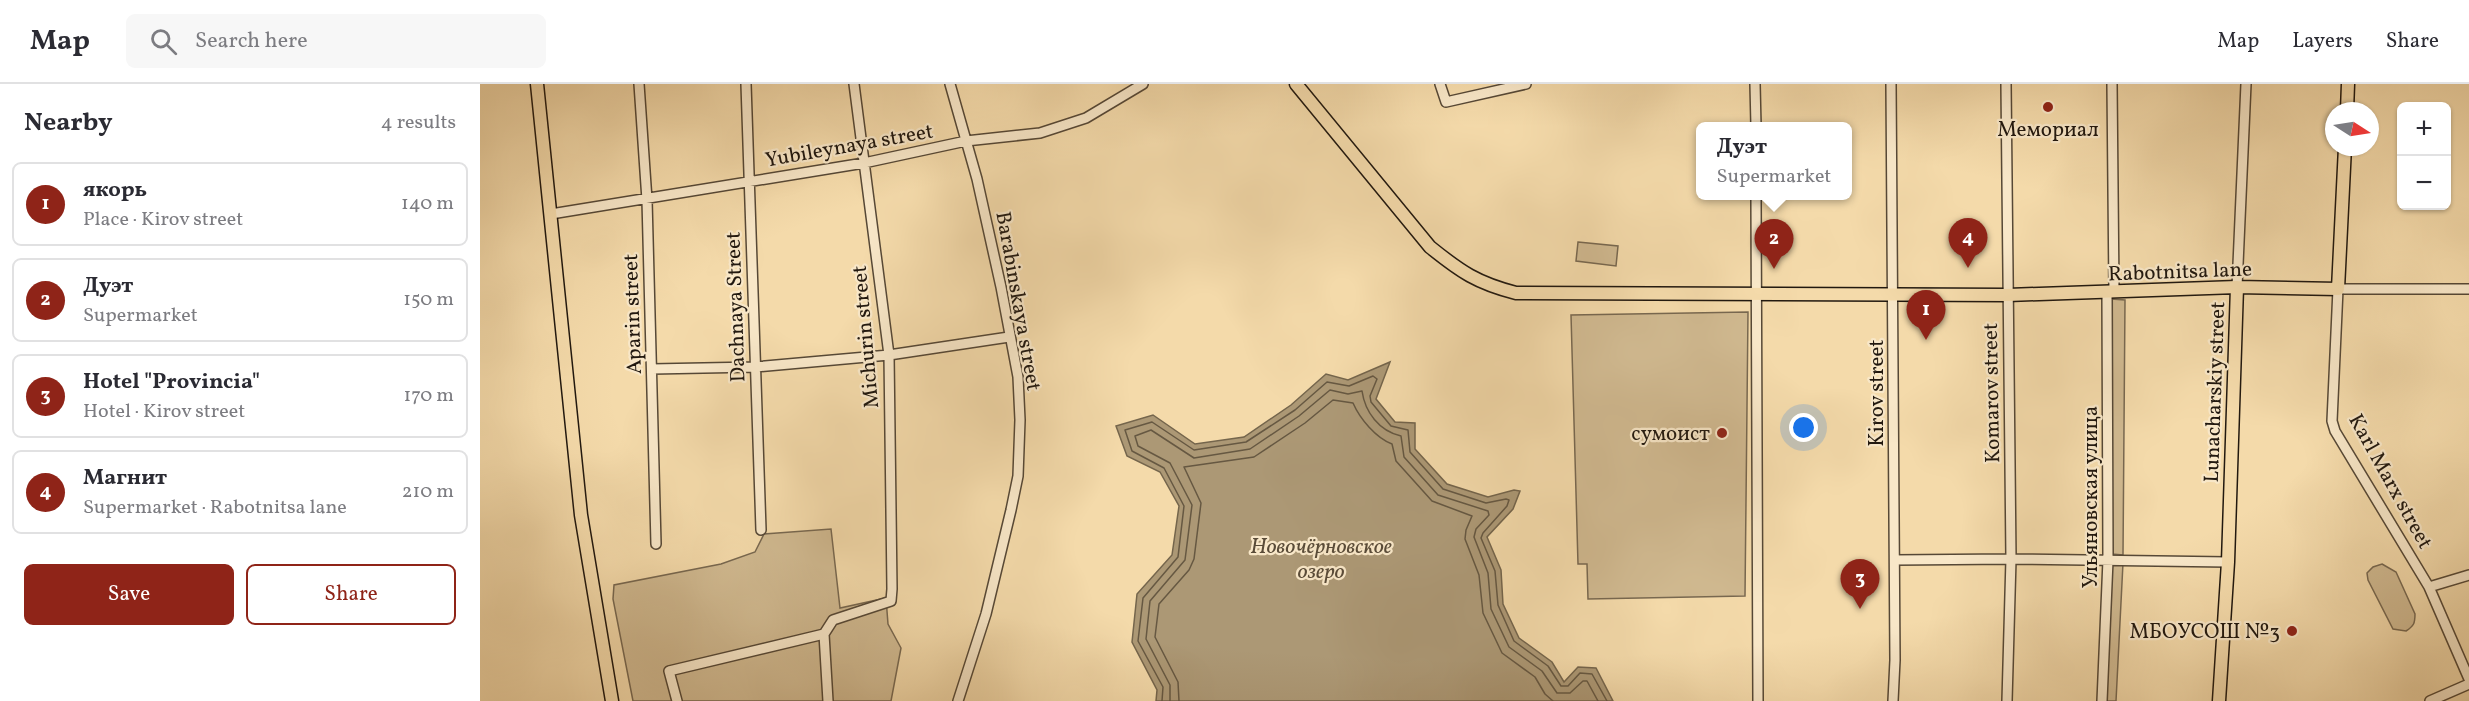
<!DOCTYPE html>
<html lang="en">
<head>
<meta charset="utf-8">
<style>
  :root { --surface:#fff; --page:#f7f7f7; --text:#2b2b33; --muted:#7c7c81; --line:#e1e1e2; --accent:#8f2418 }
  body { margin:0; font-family:Vollkorn,serif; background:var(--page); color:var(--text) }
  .controls { position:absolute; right:18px; top:18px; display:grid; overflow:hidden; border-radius:9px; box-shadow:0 2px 4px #0004 }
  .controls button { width:54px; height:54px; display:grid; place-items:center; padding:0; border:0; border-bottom:2px solid var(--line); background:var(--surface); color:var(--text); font:30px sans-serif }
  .compass { position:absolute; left:1845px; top:18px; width:54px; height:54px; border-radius:50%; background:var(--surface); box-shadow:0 2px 4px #0004; rotate:102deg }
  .you { position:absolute; left:1324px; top:344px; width:21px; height:21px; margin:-15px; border:4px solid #fff; border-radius:50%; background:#1a73e8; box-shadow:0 0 0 9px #1a73e833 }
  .badge { display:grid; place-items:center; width:39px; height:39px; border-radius:50%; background:var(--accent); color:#fff; font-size:20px; font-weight:700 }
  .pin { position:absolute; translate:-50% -50px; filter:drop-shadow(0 2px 3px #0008) }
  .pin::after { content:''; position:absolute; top:32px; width:21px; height:18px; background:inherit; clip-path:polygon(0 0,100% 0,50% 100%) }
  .popup { position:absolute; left:1216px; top:38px; width:156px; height:78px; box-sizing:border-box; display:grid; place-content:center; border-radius:9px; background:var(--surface); filter:drop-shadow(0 2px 4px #0005); font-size:20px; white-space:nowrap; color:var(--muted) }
  .popup b { font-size:22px; color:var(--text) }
  .popup::after { content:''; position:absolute; left:50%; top:100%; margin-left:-12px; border:12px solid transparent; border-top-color:var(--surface) }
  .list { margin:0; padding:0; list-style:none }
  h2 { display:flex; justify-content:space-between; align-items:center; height:78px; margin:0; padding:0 24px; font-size:26px }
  h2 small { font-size:20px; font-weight:400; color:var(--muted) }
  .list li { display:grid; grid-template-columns:39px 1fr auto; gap:18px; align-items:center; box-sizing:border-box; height:84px; margin:0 12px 12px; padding:0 12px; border:2px solid var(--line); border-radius:9px }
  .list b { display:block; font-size:22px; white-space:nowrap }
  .list p { margin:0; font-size:20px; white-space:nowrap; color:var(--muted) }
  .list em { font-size:20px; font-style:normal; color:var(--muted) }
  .actions { display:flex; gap:12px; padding:18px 24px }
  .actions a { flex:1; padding:14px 0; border:2px solid var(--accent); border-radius:9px; text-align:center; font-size:21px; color:var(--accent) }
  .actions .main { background:var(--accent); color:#fff }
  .icon { flex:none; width:33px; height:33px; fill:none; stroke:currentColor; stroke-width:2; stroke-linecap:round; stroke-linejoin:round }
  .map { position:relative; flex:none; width:1989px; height:617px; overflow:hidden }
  header { display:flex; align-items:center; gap:36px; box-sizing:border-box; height:84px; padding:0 30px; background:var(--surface); border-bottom:2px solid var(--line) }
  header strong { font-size:28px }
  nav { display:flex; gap:33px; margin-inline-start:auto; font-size:21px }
  .search { width:420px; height:54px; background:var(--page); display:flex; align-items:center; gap:15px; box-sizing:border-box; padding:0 21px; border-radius:9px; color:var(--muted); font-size:22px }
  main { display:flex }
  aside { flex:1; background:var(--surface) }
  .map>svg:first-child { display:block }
</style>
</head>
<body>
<header>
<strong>Map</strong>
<div class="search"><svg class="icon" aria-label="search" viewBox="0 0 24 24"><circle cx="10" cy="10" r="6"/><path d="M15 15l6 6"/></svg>Search here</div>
<nav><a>Map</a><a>Layers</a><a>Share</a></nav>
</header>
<main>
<aside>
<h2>Nearby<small>4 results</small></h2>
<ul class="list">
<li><span class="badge">1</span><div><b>якорь</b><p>Place · Kirov street</p></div><em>140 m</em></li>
<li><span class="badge">2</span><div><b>Дуэт</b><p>Supermarket</p></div><em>150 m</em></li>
<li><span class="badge">3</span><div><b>Hotel &quot;Provincia&quot;</b><p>Hotel · Kirov street</p></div><em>170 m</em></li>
<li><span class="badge">4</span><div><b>Магнит</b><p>Supermarket · Rabotnitsa lane</p></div><em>210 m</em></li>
</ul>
<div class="actions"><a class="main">Save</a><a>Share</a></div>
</aside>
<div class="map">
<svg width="1989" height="617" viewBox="0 0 1989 617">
  <rect width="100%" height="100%" fill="#f4daaa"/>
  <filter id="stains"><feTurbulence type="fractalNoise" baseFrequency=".00333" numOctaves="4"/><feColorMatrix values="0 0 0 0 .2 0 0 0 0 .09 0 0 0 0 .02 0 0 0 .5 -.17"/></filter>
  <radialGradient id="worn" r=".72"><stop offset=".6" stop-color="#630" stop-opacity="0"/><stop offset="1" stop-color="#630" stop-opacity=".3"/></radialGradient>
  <!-- green -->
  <path fill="#d0b990" stroke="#786850" stroke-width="1.5" d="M 1098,158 L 1138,162 L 1136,182 L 1096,177 Z
    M 1631,215 L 1645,216 L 1643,471 L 1632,470 Z
    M 1268,228 L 1265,512 L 1108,515 L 1107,480 L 1098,480 L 1091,231 Z
    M 351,445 L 360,524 L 406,514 L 408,540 L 421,564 L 411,617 L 153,617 L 133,515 L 134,501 L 241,480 L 275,468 L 284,450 Z
    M 1630,479 L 1643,479 L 1636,617 L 1625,617 Z
    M 1902,480 L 1916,488 L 1935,530 C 1935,539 1934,542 1926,547 L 1913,545 L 1888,496 L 1887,489 L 1893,483 Z"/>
  <!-- water -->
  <path fill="#ac9875" stroke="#74654c" stroke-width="1.5" d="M 910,278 L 896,315 L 915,338 L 935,339 L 935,365 L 967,400 L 1008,413 L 1034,406 L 1040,407 L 1033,425 L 1007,453 L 1021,486 L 1023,520 L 1039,554 L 1072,578 L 1084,598 L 1098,583 L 1116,584 L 1133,617 L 676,617 L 677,606 L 652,558 L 657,510 L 692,471 L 699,422 L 680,388 L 647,372 L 636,342 L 673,331 L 715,360 L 764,353 L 811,321 L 846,290 L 868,296 Z"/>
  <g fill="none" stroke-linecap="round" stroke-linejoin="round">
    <!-- shore -->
    <path stroke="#665842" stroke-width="1.5" d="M 682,617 L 683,603 L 658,557 L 663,514 L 698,473 L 704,422 L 684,384 L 652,367 L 645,346 L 672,338 L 714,366 L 766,358 L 815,326 L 847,298 L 869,302 L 893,292 L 897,295 L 890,312 L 891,318 L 911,342 L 928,346 L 930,368 L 963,405 L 1006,419 L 1026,415 L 1029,416 L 1027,422 L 1003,449 L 1001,454 L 1015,487 L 1018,521 L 1034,557 L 1068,582 L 1081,602 L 1088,602 L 1100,589 L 1112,590 L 1127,617
      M 690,617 L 690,601 L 666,555 L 670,517 L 705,476 L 712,421 L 690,379 L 658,362 L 655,352 L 671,346 L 714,374 L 770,365 L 819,332 L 850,306 L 868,310 L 882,307 C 885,328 899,347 921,352 L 924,373 L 958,411 L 1008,427 L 1009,431 L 996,445 L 994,453 L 1008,489 L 1011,525 L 1029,563 L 1062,587 L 1077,609 L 1090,609 L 1103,597 L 1107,597 L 1118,617
      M 699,617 L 698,598 L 675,553 L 679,520 L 709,486 L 714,475 L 721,419 L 704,383 L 774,373 L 825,339 L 853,316 L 873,319 C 880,335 896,354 912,360 L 916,377 L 952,417 L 992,432 L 986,446 L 985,455 L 999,491 L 1003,529 L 1022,569 L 1055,593 L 1065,610 L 1073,617"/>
    <!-- minor casing -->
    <g stroke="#564836" stroke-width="12">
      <path id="minor" d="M 159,0 L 167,116 L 176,460
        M 266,0 L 281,446
        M 470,0 L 497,95 L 521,203 L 538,293 L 540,336 L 538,392 L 531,426 L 506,530 L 478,617
        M 960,0 L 966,18 L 1046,0
        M 1275,0 L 1276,42
        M 1411,0 L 1415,576 L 1413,617
        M 1526,0 L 1531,475 L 1527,617
        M 1632,0 L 1634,208
        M 1276,112 L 1278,617
        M 71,130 L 384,79 L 486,57 L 560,49 L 606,34 L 663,0
        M 1757,203 L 1766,0
        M 1989,205 L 1858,205 L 1852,337 L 1855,347 L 1949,503 L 1989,595
        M 172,285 L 275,283 L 409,271 L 529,253
        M 1415,476 L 1531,475 L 1748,478
        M 1949,503 L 1989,491
        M 197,617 L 189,587 L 344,550
        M 348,617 L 344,550 L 353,536 L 411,517 L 412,505 L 409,271 L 374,0
        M 1622,617 L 1628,476 L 1627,209
        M 1950,617 L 1989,600"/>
    </g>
    <!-- major casing -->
    <g stroke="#21180f" stroke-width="15">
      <path id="major" d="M 57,0 L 101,431 L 132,617
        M 816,0 L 950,163 C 981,188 997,199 1036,209 L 1528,211 L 1757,203 L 1858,205 L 1865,63
        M 1867,27 L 1868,0
        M 1739,617 L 1748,478 L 1757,203"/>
    </g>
    <!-- minor -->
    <use href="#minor" stroke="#f8e7c8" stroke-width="9"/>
    <!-- major -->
    <use href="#major" stroke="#f4daaa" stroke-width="12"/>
  </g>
  <!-- markers -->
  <g fill="#8f2418" stroke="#f8e7c8" stroke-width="2">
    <circle cx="1568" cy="23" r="6"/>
    <circle cx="1242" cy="349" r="6"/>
    <circle cx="1812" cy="547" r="6"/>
  </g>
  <g text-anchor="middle" stroke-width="4.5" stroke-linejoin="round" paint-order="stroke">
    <!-- poi labels -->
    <g font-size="21" fill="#21180f" stroke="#f8e7c8" text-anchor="end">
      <text x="1568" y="52" text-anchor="middle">Мемориал</text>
      <text x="1230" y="356">сумоист</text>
      <text x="1800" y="554">МБОУСОШ №3</text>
    </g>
    <!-- street labels -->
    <g font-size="21" fill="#21180f" stroke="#f8e7c8">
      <text transform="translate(369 61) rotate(-10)" y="7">Yubileynaya street</text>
      <text transform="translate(1700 187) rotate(-2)" y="7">Rabotnitsa lane</text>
      <text transform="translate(539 217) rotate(80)" y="7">Barabinskaya street</text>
      <text transform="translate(255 223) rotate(-92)" y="7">Dachnaya Street</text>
      <text transform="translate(152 230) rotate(-92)" y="7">Aparin street</text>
      <text transform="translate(385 253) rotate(-95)" y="7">Michurin street</text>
      <text transform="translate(1734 308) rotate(-88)" y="7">Lunacharskiy street</text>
      <text transform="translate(1396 309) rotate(-90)" y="7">Kirov street</text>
      <text transform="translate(1511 309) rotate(-91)" y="7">Komarov street</text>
      <text transform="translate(1911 397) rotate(61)" y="7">Karl Marx street</text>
      <text transform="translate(1610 413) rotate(-90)" y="7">Ульяновская улица</text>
    </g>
    <!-- water labels -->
    <g font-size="22" font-style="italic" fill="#594b38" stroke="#f8e7c8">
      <text x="841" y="469">Новочёрновское<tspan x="841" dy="25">озеро</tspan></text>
    </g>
  </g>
  <rect width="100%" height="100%" filter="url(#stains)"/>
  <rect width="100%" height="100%" fill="url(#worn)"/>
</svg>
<div class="controls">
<button>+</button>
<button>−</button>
</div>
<svg class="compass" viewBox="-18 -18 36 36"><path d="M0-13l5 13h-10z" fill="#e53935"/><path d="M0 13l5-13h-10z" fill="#7c7c81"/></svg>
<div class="you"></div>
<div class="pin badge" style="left:1446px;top:256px">1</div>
<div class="pin badge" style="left:1294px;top:185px">2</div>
<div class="popup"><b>Дуэт</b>Supermarket</div>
<div class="pin badge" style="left:1380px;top:525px">3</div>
<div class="pin badge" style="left:1488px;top:184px">4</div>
</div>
</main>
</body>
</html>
